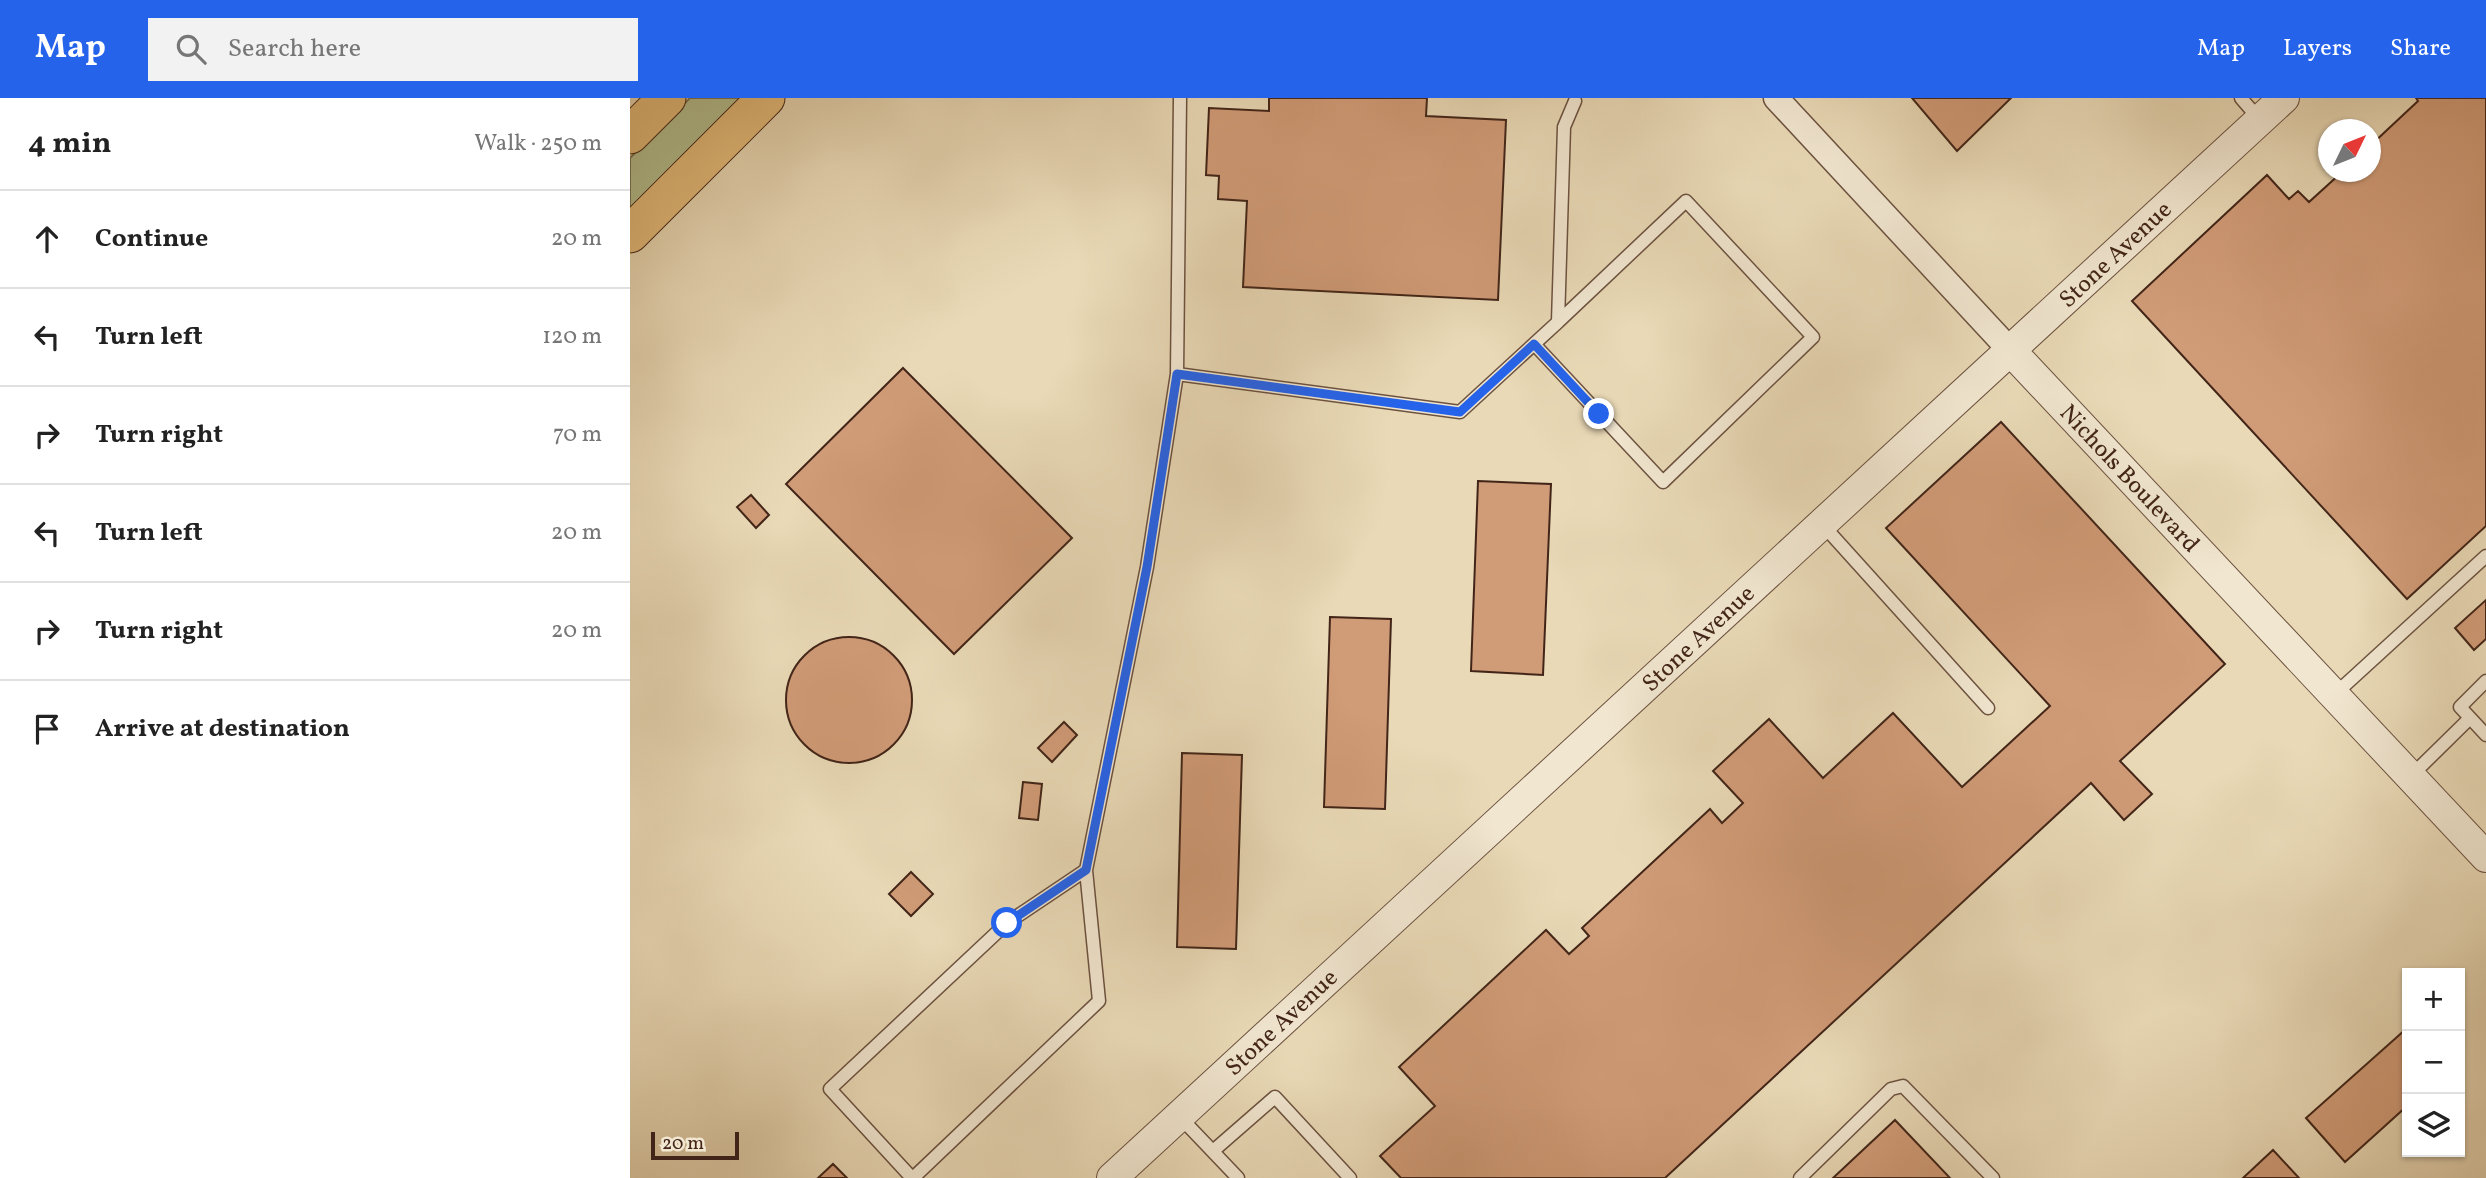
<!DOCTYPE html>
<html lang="en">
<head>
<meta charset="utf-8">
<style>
  :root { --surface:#fff; --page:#f2f2f2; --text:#222; --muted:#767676; --line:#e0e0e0; --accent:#2563eb }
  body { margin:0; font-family:Vollkorn,serif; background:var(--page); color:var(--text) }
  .controls { position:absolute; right:21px; bottom:21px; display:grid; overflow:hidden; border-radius:0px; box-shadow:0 2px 5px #0004 }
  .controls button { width:63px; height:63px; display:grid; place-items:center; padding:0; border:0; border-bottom:2px solid var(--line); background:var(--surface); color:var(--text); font:35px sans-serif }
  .compass { position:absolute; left:1688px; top:21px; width:63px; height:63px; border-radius:50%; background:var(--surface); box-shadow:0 2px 5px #0004; rotate:47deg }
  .scale { position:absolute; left:21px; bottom:18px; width:88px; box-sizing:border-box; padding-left:7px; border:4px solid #422518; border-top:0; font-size:19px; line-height:24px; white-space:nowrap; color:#422518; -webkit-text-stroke:5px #f1e6d0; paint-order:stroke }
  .stop { position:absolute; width:21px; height:21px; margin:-16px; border:5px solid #2563eb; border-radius:50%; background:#fff }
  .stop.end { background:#2563eb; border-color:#fff; box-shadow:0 2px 7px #0008 }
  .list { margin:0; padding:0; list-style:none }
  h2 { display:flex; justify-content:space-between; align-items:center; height:91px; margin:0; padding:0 28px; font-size:30px }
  h2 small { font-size:23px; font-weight:400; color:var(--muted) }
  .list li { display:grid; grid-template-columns:46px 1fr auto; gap:21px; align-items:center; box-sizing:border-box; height:98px; padding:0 28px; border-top:2px solid var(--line) }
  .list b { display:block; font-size:26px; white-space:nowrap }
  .list em { font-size:23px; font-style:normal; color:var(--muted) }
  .icon { flex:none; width:38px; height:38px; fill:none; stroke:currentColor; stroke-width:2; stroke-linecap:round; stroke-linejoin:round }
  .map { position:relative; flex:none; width:1856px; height:1080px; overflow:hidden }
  header { display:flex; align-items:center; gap:42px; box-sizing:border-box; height:98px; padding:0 35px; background:var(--accent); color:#fff }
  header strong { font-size:33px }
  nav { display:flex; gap:38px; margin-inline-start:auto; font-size:24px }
  .search { width:490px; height:63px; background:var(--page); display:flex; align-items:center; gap:18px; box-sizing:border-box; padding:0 24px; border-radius:0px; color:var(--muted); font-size:26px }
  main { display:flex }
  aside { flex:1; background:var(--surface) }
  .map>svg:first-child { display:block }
</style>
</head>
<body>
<header>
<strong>Map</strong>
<div class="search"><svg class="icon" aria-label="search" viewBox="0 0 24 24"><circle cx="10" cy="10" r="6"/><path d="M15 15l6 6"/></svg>Search here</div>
<nav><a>Map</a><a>Layers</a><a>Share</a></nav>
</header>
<main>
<aside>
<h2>4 min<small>Walk · 250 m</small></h2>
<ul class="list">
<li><svg class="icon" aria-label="ahead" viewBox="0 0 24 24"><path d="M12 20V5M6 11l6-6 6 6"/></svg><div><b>Continue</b></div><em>20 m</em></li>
<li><svg class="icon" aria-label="left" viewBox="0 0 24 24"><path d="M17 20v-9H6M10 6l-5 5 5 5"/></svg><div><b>Turn left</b></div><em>120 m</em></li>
<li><svg class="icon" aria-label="right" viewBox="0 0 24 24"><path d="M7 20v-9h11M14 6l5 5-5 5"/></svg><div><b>Turn right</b></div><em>70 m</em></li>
<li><svg class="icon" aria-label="left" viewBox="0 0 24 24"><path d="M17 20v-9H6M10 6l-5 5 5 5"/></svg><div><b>Turn left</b></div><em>20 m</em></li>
<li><svg class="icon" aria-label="right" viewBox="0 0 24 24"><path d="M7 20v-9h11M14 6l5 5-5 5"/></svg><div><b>Turn right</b></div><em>20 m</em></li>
<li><svg class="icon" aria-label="arrive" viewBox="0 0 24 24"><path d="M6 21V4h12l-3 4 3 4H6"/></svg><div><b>Arrive at destination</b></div></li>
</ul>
</aside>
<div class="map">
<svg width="1856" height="1080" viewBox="0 0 1856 1080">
  <rect width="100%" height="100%" fill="#e9d9b6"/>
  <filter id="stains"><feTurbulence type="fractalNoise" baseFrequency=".00286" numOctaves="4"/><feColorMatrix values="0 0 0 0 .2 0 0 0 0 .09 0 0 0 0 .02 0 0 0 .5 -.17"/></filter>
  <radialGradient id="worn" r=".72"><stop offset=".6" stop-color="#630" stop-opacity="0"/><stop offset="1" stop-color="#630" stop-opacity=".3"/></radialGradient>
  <!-- green -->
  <path fill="#b3c091" stroke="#7a7254" stroke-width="2" d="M 60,0 L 112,0 L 0,111 L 0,60 Z"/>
  <!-- building -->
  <path fill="#d09b77" stroke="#422518" stroke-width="2" d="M 639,0 L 797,0 L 796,18 L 876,22 L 868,202 L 613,189 L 617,103 L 588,101 L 589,78 L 576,77 L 579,10 L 639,13 Z
    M 1282,0 L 1381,0 L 1327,53 Z
    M 1786,0 L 1856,0 L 1856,428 L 1777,501 L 1502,203 L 1637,77 L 1659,101 L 1668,93 L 1679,104 L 1712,74 L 1741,74 L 1741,47 L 1788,3 Z
    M 273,270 L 442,440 L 324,556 L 156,386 Z
    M 1371,324 L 1595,566 L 1490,663 L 1522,696 L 1494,722 L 1461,685 L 1035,1080 L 771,1080 L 750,1058 L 805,1008 L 769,969 L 916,832 L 939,856 L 959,838 L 952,830 L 1080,711 L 1092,725 L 1113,705 L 1083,673 L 1139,621 L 1193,680 L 1263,615 L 1332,689 L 1420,608 L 1256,430 Z
    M 848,383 L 921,386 L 913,577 L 841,573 Z
    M 121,397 L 139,417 L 126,430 L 107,409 Z
    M 1856,502 L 1856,541 L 1844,552 L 1825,530 Z
    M 700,519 L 761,521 L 755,711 L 694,709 Z
    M156 602a63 63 0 1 1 126 0a63 63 0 1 1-126 0Z
    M 434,624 L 447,637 L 422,664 L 408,650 Z
    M 552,655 L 612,657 L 606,851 L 547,849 Z
    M 393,684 L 412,686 L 408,722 L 389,720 Z
    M 281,774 L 303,796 L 281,818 L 259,796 Z
    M 1776,931 L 1777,1008 L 1715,1064 L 1676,1020 Z
    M 1265,1022 L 1320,1080 L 1203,1080 Z
    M 1643,1052 L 1669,1080 L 1613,1080 Z
    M 203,1066 L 217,1080 L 188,1080 Z"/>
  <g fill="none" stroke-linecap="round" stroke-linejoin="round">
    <!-- service casing -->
    <g stroke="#6c5240" stroke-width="15">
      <path id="service" d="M 1611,0 L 1630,22
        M 904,246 L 1033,384 L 1183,239 L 1056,103 L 928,224
        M 547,276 L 550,0
        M 1192,426 L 1358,610
        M 1856,583 L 1830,609 L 1856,637
        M 1704,597 L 1856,458
        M 1780,679 L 1840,620
        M 549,1018 L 608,1080
        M 583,1053 L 645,999 L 720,1080
        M 282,1080 L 200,991 L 377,825 L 456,772
        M 283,1080 L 469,903 L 456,772 L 517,469 L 547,276 L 830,314 L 928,224 L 934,29 L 945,3
        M 1170,1080 L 1261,991 L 1273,988 L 1363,1080"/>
    </g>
    <!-- minor casing -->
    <g stroke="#6c5240" stroke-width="27">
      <path id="minor" d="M 1146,0 L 1380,252"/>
    </g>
    <!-- tertiary casing -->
    <g stroke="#6c5240" stroke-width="32">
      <path id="tertiary" d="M 1380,252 L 1856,759
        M 482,1080 L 1654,0"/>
    </g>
    <!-- primary casing -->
    <g stroke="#422518" stroke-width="39">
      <path id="primary" d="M 0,37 L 37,0
        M 0,136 L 136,0"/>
    </g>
    <!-- service -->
    <use href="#service" stroke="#f1e6d0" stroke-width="12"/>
    <!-- minor -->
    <use href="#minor" stroke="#f1e6d0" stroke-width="24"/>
    <!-- tertiary -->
    <use href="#tertiary" stroke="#f1e6d0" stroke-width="30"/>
    <!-- primary -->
    <use href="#primary" stroke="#e4bc7b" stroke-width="37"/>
  </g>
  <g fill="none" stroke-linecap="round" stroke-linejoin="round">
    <!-- route -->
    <path stroke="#2563eb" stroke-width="9" d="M 377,825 L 456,772 L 517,469 L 547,276 L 830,314 L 904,246 L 969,316"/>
  </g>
  <g text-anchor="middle" stroke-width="7" stroke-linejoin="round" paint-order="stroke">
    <!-- street labels -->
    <g font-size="24" fill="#422518" stroke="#f1e6d0">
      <text transform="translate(1485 156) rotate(-43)" y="8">Stone Avenue</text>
      <text transform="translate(1500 380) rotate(47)" y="8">Nichols Boulevard</text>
      <text transform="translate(1068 540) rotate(-43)" y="8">Stone Avenue</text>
      <text transform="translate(651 924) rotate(-43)" y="8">Stone Avenue</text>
    </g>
  </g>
  <rect width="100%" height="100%" filter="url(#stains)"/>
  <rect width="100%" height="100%" fill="url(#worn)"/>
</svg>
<div class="controls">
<button>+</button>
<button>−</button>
<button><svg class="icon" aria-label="layers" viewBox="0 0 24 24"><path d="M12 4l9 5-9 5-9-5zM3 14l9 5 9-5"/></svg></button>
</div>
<svg class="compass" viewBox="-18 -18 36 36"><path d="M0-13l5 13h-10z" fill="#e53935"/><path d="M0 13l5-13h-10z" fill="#767676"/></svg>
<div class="scale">20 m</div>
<div class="stop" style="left:377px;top:825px"></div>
<div class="stop end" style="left:969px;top:316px"></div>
</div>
</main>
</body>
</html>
